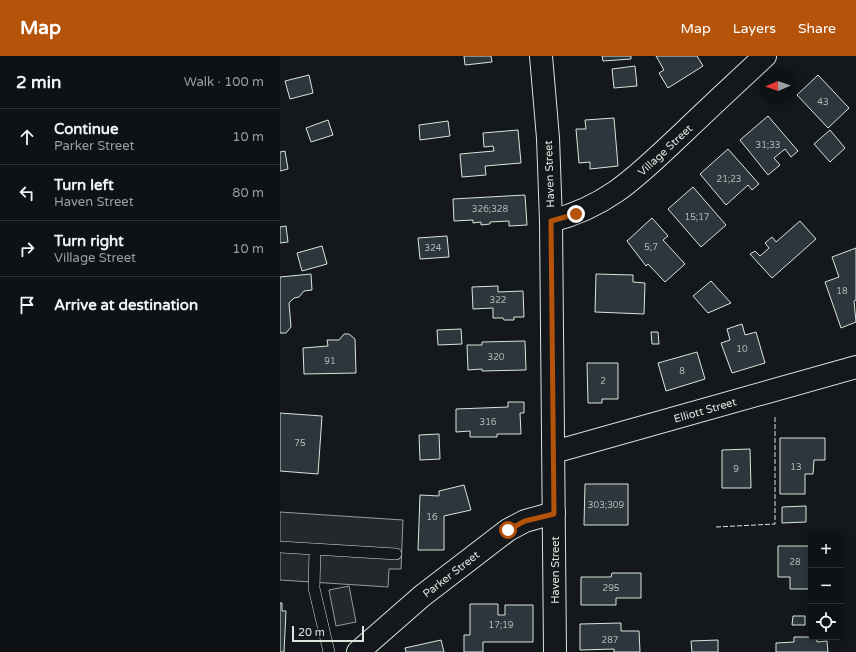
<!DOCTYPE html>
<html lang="en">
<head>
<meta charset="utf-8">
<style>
  :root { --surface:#0f1215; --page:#1d2022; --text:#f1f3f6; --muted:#9b9ea0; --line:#2f3234; --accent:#b45309 }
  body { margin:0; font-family:"Varela Round",sans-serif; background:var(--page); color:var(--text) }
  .controls { position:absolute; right:12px; bottom:12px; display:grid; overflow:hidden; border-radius:6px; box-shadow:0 2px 10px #0003 }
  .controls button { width:36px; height:36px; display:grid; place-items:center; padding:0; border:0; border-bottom:1px solid var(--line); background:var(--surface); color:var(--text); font:20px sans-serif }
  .compass { position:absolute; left:480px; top:12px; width:36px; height:36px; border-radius:50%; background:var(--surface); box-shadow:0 2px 10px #0003; rotate:268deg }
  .scale { position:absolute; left:12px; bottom:10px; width:72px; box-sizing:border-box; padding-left:4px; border:2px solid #d8e6dc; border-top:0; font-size:11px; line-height:14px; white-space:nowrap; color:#d8e6dc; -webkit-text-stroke:3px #14181c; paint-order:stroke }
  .stop { position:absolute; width:12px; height:12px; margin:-9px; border:3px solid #b45309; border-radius:50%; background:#fff }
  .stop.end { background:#b45309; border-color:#fff; box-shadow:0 1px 4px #0008 }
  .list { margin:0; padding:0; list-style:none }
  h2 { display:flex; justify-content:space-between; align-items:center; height:52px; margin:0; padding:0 16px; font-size:17px }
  h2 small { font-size:13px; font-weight:400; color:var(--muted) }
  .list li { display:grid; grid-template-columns:26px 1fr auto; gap:12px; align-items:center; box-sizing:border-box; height:56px; padding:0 16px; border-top:1px solid var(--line) }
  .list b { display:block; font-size:15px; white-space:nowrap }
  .list p { margin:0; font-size:13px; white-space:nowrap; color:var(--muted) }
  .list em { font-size:13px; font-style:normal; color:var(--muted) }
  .icon { flex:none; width:22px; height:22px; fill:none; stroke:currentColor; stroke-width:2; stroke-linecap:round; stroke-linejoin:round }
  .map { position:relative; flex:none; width:576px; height:596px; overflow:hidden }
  header { display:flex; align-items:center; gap:24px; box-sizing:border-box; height:56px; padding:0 20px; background:var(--accent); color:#fff }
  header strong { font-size:19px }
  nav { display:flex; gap:22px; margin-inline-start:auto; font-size:14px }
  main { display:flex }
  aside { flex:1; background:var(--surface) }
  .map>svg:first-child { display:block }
</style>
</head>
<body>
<header>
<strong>Map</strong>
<nav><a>Map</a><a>Layers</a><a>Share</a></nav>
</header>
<main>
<aside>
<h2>2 min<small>Walk · 100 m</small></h2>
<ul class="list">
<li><svg class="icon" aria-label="ahead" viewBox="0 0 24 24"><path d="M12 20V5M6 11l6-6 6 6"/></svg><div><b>Continue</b><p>Parker Street</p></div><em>10 m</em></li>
<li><svg class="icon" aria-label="left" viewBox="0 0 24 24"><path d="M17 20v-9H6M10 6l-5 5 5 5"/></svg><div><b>Turn left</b><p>Haven Street</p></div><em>80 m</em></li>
<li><svg class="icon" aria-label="right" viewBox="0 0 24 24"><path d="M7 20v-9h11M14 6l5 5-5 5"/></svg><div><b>Turn right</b><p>Village Street</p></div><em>10 m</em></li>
<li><svg class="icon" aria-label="arrive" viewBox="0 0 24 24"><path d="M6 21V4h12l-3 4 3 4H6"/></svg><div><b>Arrive at destination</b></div></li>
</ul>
</aside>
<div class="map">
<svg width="576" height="596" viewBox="0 0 576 596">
  <rect width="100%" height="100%" fill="#14181c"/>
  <!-- parking -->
  <path fill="#24282b" stroke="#939e99" d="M 0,456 L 123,464 L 121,513 L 109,513 L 108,531 L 0,524 Z
    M 69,530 L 76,566 L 56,570 L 49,534 Z"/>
  <!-- building -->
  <path fill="#2c363c" stroke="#d8e6dc" d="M 184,0 L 211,0 L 212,6 L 185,9 Z
    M 322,0 L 351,0 L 351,3 L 323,5 Z
    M 376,0 L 417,0 L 423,10 L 388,32 L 379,17 L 384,14 Z
    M 355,10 L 357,30 L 334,32 L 332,13 Z
    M 29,19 L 33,37 L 10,43 L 5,25 Z
    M 538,19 L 569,52 L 548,72 L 517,39 Z
    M 488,60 L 518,95 L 511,101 L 505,93 L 494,102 L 500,109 L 488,119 L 460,84 Z
    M 334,62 L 338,110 L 310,113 L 310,106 L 299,107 L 296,73 L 306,73 L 305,64 Z
    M 48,64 L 53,79 L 31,86 L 26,72 Z
    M 168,65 L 170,80 L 140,84 L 139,69 Z
    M 238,74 L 241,107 L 205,110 L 206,119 L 182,121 L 180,98 L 214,95 L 213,90 L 204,91 L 203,77 Z
    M 550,74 L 565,92 L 550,106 L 534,88 Z
    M 448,93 L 479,128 L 472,134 L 468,129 L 446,149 L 420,118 Z
    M 5,95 L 8,113 L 0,115 L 0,96 Z
    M 413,131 L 446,169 L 421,191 L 388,153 Z
    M 245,139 L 247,169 L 229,170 L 229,165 L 210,166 L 210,168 L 201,169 L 201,166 L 193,167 L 193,164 L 174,165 L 173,143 Z
    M 372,162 L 388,180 L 383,184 L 405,208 L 385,226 L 368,208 L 366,210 L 347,185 Z
    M 520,165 L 536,183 L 492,222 L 470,198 L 475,195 L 480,200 L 489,192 L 485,187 L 492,181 L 496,186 Z
    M 6,170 L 8,186 L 0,187 L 0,171 Z
    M 167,180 L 169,201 L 140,203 L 138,182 Z
    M 42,190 L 47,208 L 22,215 L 17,197 Z
    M 576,192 L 576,244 L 574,245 L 576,266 L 561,272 L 545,226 L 559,221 L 552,201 Z
    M 31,218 L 32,234 L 24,235 L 19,241 L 14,242 L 9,247 L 11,271 L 6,277 L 0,277 L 0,221 Z
    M 316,218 L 353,219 L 353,226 L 365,227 L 364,258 L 315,256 Z
    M 431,225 L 451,247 L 428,257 L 413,240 Z
    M 218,230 L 218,236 L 243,235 L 244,261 L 234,261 L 234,264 L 224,264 L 223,262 L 213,262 L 213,252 L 193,253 L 192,231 Z
    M 462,268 L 465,279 L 476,276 L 485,307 L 452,317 L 441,287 L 450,284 L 447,273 Z
    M 181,273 L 182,288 L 158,289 L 157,274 Z
    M 371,276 L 378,276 L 379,288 L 372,288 Z
    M 64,278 L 69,278 L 75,283 L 76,317 L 24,318 L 23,292 L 48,290 L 47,284 L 59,284 Z
    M 245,285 L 246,314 L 202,315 L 202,313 L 188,314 L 187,289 L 202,289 L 202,286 Z
    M 417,296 L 425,323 L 386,335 L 378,307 Z
    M 307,307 L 338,307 L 338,343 L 322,343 L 322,347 L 308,347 Z
    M 228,346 L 244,346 L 244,357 L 240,357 L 241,378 L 217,378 L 217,381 L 190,381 L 190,375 L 176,376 L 176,353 L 228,351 Z
    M 0,357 L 42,360 L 38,418 L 0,415 Z
    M 159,378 L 160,403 L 140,404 L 139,379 Z
    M 500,382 L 545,382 L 545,404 L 534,404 L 533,418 L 525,418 L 525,438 L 500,438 Z
    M 470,393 L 471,432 L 442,432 L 442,394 Z
    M 305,428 L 348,428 L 348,469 L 304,469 Z
    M 184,429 L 191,454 L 164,460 L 164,494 L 138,494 L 140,439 L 159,440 L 159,435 Z
    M 526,450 L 526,466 L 502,467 L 502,451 Z
    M 498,490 L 531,490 L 531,533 L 510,533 L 510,521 L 498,521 Z
    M 332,517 L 361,517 L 361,542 L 336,542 L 336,549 L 301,549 L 301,521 L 331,521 Z
    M 0,547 L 2,547 L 2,555 L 6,555 L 4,596 L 0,596 Z
    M 190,548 L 218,548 L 218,559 L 225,559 L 225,549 L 253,549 L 253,586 L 203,586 L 203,596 L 184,596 L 184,579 L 190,579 Z
    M 513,560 L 525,560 L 525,569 L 512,569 Z
    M 341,567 L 341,575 L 359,575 L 360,596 L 334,596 L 334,593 L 300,594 L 300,568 Z
    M 514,581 L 537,581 L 537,586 L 547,585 L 548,596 L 496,596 L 496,587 L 514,586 Z
    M 161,584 L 164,596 L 126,596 L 125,592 Z
    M 438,584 L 438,596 L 412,596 L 411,585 Z"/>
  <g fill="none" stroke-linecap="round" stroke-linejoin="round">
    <!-- lane casing -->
    <g stroke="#d8e6dc" stroke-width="12">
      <path id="lane" d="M 0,491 L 116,498
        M 35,493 L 34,532 L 49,596"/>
    </g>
    <!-- street casing -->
    <g stroke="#d8e6dc" stroke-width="24">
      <path id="street" d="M 271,165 C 330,150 359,118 403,77 C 430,51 457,26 485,0
        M 274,396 L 576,311
        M 78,596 L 142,540 L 228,474 L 245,465 L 274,457"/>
    </g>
    <!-- secondary casing -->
    <g stroke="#d8e6dc" stroke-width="24">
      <path id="secondary" d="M 261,0 L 268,82 L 271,165 L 275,596"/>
    </g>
    <!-- lane -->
    <use href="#lane" stroke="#14181c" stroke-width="11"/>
    <!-- street -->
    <use href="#street" stroke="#14181c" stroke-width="22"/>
    <!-- secondary -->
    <use href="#secondary" stroke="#14181c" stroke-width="22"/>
    <!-- fence -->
    <path stroke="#d8e6dc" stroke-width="1" stroke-dasharray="5 2" stroke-linecap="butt" d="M 436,471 L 495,468 L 495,360"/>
  </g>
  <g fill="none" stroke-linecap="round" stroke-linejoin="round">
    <!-- route -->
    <path stroke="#b45309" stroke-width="5" d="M 228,474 L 245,465 L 274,458 L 271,165 L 296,158"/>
  </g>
  <g text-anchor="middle" stroke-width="3" stroke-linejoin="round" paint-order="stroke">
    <!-- number labels -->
    <g font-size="9" fill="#adbab4">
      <text x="543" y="49">43</text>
      <text x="488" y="92">31;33</text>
      <text x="449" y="126">21;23</text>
      <text x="210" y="156">326;328</text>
      <text x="417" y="164">15;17</text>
      <text x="371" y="194">5;7</text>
      <text x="153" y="195">324</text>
      <text x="562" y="238">18</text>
      <text x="218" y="247">322</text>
      <text x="462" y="296">10</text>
      <text x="216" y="304">320</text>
      <text x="50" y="308">91</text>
      <text x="402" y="318">8</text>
      <text x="323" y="328">2</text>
      <text x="208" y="369">316</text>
      <text x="20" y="390">75</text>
      <text x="516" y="414">13</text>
      <text x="456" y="416">9</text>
      <text x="326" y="452">303;309</text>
      <text x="152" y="464">16</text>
      <text x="515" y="509">28</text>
      <text x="331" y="535">295</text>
      <text x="221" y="572">17;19</text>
      <text x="330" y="587">287</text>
    </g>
    <!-- street labels -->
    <g font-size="11" fill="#d8e6dc" stroke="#14181c">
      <text transform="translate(385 94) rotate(-43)" y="4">Village Street</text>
      <text transform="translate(269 118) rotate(-92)" y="4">Haven Street</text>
      <text transform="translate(425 354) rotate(-16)" y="4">Elliott Street</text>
      <text transform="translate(275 514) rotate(-90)" y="4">Haven Street</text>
      <text transform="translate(171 518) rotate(-38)" y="4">Parker Street</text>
    </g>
  </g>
</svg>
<div class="controls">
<button>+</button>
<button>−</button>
<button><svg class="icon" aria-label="locate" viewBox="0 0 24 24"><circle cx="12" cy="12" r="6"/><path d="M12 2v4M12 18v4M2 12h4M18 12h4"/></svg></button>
</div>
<svg class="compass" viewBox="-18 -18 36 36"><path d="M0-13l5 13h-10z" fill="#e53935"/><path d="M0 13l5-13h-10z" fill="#9b9ea0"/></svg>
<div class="scale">20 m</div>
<div class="stop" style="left:228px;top:474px"></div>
<div class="stop end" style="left:296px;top:158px"></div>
</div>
</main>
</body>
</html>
